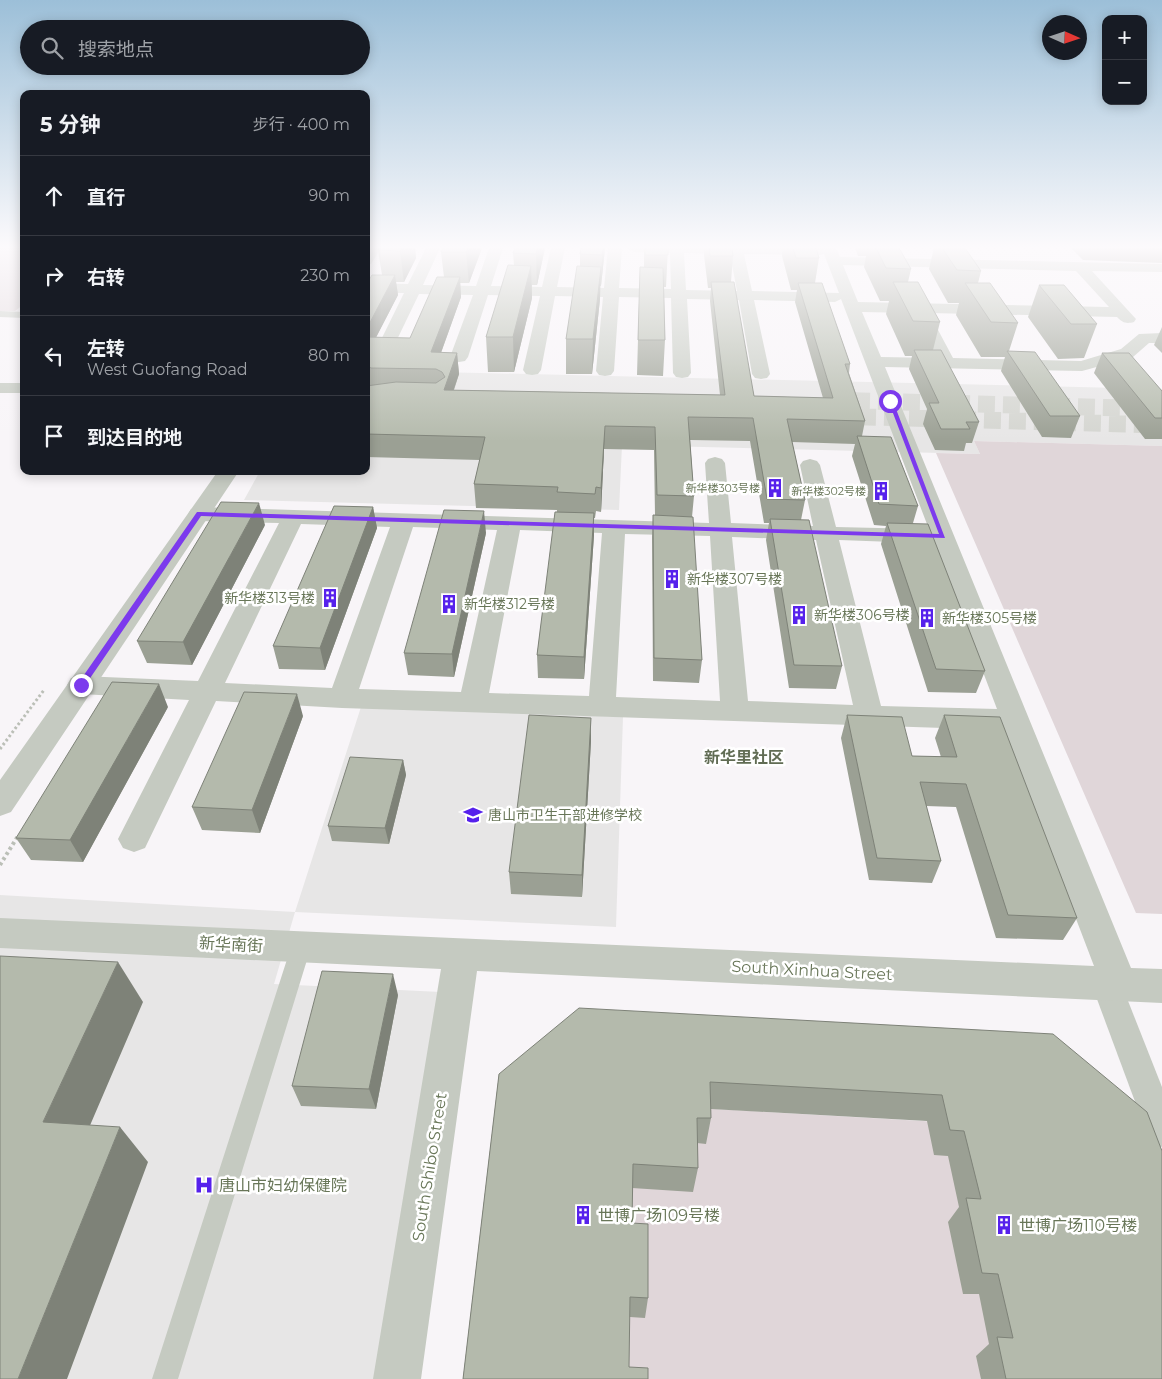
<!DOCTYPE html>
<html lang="zh">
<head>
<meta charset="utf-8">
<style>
  :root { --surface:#171b24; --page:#20242c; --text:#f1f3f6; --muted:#9ea1a6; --line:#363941 }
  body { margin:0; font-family:Montserrat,"Noto Sans SC",sans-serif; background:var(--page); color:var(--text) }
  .controls { position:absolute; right:15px; top:15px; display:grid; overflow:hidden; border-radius:10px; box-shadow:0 2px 12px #0003 }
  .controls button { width:45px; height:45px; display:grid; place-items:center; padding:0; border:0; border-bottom:1px solid var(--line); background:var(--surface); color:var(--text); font:25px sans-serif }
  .compass { position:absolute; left:1042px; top:15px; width:45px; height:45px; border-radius:50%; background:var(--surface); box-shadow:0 2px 12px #0003; rotate:93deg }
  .stop { position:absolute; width:15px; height:15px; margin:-11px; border:4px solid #7c3aed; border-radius:50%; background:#fff }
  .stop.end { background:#7c3aed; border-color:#fff; box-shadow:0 1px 5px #0008 }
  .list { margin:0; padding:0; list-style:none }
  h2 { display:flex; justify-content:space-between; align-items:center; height:65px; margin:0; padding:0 20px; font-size:21px }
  h2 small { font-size:16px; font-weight:400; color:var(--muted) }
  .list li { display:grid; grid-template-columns:32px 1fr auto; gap:15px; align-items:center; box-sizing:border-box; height:80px; padding:0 20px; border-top:1px solid var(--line) }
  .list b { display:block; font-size:19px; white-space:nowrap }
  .list p { margin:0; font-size:16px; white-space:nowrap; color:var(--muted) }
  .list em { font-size:16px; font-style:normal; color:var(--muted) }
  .icon { flex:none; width:28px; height:28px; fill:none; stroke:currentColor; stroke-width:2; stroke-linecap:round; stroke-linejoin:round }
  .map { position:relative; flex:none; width:1162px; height:1379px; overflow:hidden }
  .search { position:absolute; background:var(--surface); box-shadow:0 2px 12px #0003; left:20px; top:20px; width:350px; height:55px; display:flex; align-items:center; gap:12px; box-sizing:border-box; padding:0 18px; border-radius:28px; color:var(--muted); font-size:19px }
  .panel { position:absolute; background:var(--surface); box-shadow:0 2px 12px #0003; left:20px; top:90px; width:350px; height:385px; border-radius:10px }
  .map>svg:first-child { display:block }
</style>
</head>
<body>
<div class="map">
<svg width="1162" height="1379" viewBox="0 0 1162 1379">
  <rect width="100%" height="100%" fill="#f8f5f8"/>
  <!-- built -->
  <path fill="#e7e6e6" d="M 366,353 L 397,371 L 1162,389 L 1162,446 L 974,441 L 980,454 L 622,445 L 619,510 L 244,500 L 260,471 L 366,471 Z
    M 361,707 L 623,717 L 616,927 L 295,912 L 274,984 L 441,992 L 374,1379 L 0,1379 L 0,895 L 295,912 Z"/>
  <!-- green -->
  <path fill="#e0d6d9" d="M 0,248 L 24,248 L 24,304 L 15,311 L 0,311 Z
    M 974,441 L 1162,446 L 1162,914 L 1136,913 L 936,453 L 980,454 Z
    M 593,1102 L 1026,1127 L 1096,1379 L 579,1379 Z"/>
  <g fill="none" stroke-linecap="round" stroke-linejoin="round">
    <!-- pedestrian-tunnel -->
    <path stroke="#d4d5d0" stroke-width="17" stroke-dasharray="17 8" stroke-linecap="butt" d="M 828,400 L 1162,409
      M 834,416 L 1162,425"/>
    <!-- path-far1 -->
    <path stroke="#bbbfb7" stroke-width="3" stroke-dasharray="2.5 2.5" stroke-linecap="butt" d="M 0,749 L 44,690"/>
    <!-- path -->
    <path stroke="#bbbfb7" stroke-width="4" stroke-dasharray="3 3" stroke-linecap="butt" d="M 0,865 L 18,836"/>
    <!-- service -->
    <path fill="#c5cac1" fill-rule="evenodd" d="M 0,311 L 24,312 L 24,318 L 0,317 Z
      M 301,939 L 308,941 L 311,947 L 178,1379 L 152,1379 L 291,947 L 294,941 Z"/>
    <!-- pedestrian -->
    <path fill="#c5cac1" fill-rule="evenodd" d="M 1106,969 L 1117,973 L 1162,1087 L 1162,1147 L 1150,1142 L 1091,983 L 1095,973 Z"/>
    <!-- minor -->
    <path fill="#c5cac1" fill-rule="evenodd" d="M 426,248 L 440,248 L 423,285 L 476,286 L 489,248 L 503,248 L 491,286 L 542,287 L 551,248 L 565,248 L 557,287 L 604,288 L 608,248 L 622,248 L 619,288 L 671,289 L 670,253 L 634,252 L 627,248 L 836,248 L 840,257 L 1162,264 L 1162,272 L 1092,271 L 1136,319 L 1134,322 C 1126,324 1123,323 1117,317 L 929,313 L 953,358 L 1081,361 L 1121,349 L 1139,334 L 1162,333 L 1162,343 L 1149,343 L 1133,357 L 1082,371 L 885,367 L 1131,968 L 1162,969 L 1162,1003 L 477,971 L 421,1379 L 373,1379 L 441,969 L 0,948 L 0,918 L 1094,966 L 1004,730 L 342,708 L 216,701 L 145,848 L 134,852 L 123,848 L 118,839 L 189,700 L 81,694 L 71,692 L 67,685 L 71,678 L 81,676 L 198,681 L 279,523 L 199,521 L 191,519 L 188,514 L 191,509 L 199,507 L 709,523 L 705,463 L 708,459 L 715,457 L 722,459 L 725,463 L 731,523 L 813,526 L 800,465 L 803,461 L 810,459 L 817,461 L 820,465 L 836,527 L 921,529 L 930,532 L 841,299 L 835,302 L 754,300 L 770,374 L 767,378 L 761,379 L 755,378 L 752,374 L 739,300 L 687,299 L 691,373 L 688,377 L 682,378 L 676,377 L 673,373 L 671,298 L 619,297 L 614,371 L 611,375 L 605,376 L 599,375 L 596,371 L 603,297 L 555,296 L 541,370 L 538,374 L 532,375 L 526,374 L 523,370 L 540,296 L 488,295 L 468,357 L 465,361 L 459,362 L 453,361 L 450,357 L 473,295 L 419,294 L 392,350 L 380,350 L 378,346 L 404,293 L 366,293 L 366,283 L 408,284 ZM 684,253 L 730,254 L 737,291 L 686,290 ZM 744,254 L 819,255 L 824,254 L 839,293 L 752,291 ZM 843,265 L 1076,271 L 1109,307 L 858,302 ZM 862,312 L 913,313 L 936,358 L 881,357 ZM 301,524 L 390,527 L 332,688 L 225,683 ZM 413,527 L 497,530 L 461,692 L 359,689 ZM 520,530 L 602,533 L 589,696 L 489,693 ZM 625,534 L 710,536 L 720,701 L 616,697 ZM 732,537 L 816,540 L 853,705 L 748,701 ZM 932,537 L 997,709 L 881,706 L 839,540 L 921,543 L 929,541 Z"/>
    <!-- tertiary -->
    <path fill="#c5cac1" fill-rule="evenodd" d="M 367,248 L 381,248 L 371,264 L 366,265 Z
      M 0,383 L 24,383 L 24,393 L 0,393 Z
      M 218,471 L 239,471 L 11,812 L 0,816 L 0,780 Z"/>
  </g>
  <!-- wall -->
  <path fill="#9ba094" d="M 415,248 L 416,258 L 404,282 L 396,282 L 398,295 L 376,337 L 410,338 L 444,277 L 441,252 L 443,248 L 482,248 L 469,283 L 460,283 L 461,297 L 441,353 L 457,353 L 459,374 L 454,390 L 720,395 L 710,301 L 711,288 L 708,288 L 704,255 L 704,248 L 732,248 L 733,256 L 731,282 L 754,396 L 823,398 L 795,302 L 797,290 L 791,290 L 782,256 L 783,248 L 816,248 L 819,258 L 815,283 L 850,364 L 849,373 L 865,421 L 862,436 L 918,506 L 913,523 L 985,671 L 976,693 L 928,692 L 881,544 L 886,526 L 874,525 L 852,456 L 855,444 L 792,442 L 805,500 L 801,520 L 842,666 L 836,689 L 789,688 L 766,540 L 769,523 L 764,523 L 750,441 L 690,440 L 694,496 L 692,517 L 702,660 L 699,683 L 653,681 L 652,537 L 653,515 L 655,515 L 654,450 L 604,449 L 601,512 L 596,511 L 595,518 L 594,518 L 594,535 L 584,679 L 538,678 L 537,655 L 557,510 L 476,508 L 474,484 L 480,460 L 366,457 L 366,386 L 367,386 L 366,385 L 366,285 L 382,275 L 378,250 Z
    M 515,248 L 545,248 L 537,285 L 532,285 L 532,298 L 514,372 L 488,372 L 486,337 L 514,265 L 513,253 Z
    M 581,248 L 605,248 L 601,286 L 600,286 L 600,299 L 592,374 L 566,374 L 566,339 L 580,266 L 580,254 Z
    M 644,248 L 668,248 L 666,287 L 664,287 L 665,340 L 663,376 L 637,375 L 640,267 L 644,267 Z
    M 855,248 L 899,248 L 911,269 L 908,282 L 940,322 L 933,350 L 979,422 L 972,443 L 966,443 L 964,451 L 935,450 L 923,424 L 927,409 L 909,369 L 912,356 L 905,356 L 886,314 L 889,301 L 880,301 L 864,267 L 866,256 L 858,256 Z
    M 934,248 L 965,248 L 981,271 L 978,283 L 1018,323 L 1009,351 L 1080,416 L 1071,438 L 1042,437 L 1001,371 L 1005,357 L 981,357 L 956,315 L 959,303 L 948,303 L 929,269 Z
    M 1071,248 L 1162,248 L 1162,263 L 1083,260 Z
    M 1039,285 L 1097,324 L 1084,358 L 1058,359 L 1028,317 Z
    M 1162,327 L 1162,353 L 1154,345 Z
    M 1102,353 L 1162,391 L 1162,439 L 1145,439 L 1094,373 Z
    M 373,507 L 377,528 L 325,670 L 279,669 L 273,646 Z
    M 265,525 L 192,665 L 147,663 L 137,641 Z
    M 486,533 L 454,677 L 408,675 L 404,653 Z
    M 168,707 L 83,862 L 31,860 L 16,838 Z
    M 847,715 L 912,756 L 941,757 L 935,738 L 944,715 L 1077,918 L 1063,940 L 996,938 L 956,807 L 926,806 L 941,861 L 932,883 L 869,880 L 841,738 Z
    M 303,716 L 260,833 L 202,830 L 192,807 Z
    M 591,718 L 591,741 L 582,897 L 511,894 L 509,872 Z
    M 403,760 L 406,775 L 389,844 L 332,841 L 328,826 Z
    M 398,995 L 376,1109 L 301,1106 L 292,1086 Z
    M 1053,1034 L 1162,1379 L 981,1379 L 976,1356 L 989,1344 L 979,1294 L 963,1294 L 948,1222 L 959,1207 L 948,1156 L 934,1155 L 927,1121 L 711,1109 L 711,1118 L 706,1144 L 697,1143 L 698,1168 L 693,1192 L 632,1188 L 632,1223 L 648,1298 L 645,1318 L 630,1317 L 463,1379 L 499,1074 Z"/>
  <!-- shaded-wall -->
  <path fill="#7e8278" d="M 401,248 L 415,248 L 416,258 L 404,282 L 400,251 Z
    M 468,248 L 482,248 L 469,283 L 466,252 Z
    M 537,248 L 545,248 L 537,285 L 536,254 Z
    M 603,248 L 605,248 L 601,286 L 602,255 Z
    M 531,266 L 532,298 L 514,372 L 513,337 Z
    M 601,267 L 600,299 L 592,374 L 593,339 Z
    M 395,275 L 398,295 L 366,357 L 366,330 Z
    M 460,277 L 461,297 L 435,369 L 431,352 Z
    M 457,353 L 459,374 L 446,412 L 444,390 Z
    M 605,426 L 604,449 L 601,512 L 601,488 Z
    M 259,503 L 265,525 L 192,665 L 183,642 Z
    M 373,507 L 377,528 L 325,670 L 320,648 Z
    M 484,511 L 486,533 L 454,677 L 452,654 Z
    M 594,513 L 594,535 L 584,679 L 584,657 Z
    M 159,684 L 168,707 L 83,862 L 70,840 Z
    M 297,694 L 303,716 L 260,833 L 252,810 Z
    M 591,718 L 591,741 L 582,897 L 582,875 Z
    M 403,760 L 406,775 L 389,844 L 385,828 Z
    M 118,962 L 143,1002 L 76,1158 L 43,1122 Z
    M 393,974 L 398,995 L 376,1109 L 369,1089 Z
    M 120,1127 L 148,1162 L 67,1379 L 18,1379 Z"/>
  <!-- building -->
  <path fill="#b4baac" stroke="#7e8278" d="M 379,248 L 401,248 L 400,251 L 378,250 Z
    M 443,248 L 468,248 L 466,252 L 441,252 Z
    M 515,248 L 537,248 L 536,254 L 513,253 Z
    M 581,248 L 603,248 L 602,255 L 580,254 Z
    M 645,248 L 668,248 L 668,255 L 645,255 Z
    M 709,248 L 732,248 L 733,256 L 710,256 Z
    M 793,248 L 816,248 L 819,258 L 796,258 Z
    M 876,248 L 899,248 L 911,269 L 886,268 Z
    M 942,248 L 965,248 L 981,271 L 957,270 Z
    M 508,265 L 531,266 L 513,337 L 486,337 Z
    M 577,266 L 601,267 L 593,339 L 566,339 Z
    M 640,267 L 663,268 L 665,340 L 638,340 Z
    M 372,275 L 395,275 L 366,330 L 366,285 Z
    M 437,277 L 460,277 L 431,352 L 457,353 L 444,390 L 725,395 L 711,282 L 734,282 L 754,396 L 833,398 L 798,283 L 822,283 L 850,364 L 845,364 L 865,421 L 787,419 L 805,500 L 767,499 L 753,418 L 688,417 L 694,496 L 657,495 L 655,427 L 605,426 L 601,488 L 596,487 L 595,494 L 557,492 L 558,487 L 474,484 L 485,437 L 366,434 L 366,386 L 396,382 L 436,383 L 445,377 L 442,372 L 436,369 L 371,368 L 366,365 L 366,337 L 410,338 Z
    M 893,282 L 918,282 L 940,322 L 913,321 Z
    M 965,283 L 990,283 L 1018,323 L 991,322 Z
    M 1039,285 L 1064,285 L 1097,324 L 1071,324 Z
    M 914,350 L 941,350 L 979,422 L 966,422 L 970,429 L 941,429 L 929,403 L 939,403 Z
    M 1007,351 L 1035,352 L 1080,416 L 1050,416 Z
    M 1102,353 L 1129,353 L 1162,391 L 1162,418 L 1155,418 Z
    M 857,436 L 891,437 L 918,506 L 879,504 Z
    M 221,502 L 259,503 L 183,642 L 137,641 Z
    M 334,506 L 373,507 L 320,648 L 273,646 Z
    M 444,510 L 484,511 L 452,654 L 404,653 Z
    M 555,512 L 594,513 L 584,657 L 537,655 Z
    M 653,515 L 693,517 L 702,660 L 654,658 Z
    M 770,519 L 809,520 L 842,666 L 794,665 Z
    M 887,523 L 928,524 L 985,671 L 936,669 Z
    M 112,682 L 159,684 L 70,840 L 16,838 Z
    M 244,692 L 297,694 L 252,810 L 192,807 Z
    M 529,715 L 591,718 L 582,875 L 509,872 Z
    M 847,715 L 902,717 L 912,756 L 957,757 L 944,715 L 1000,717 L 1077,918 L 1008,915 L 966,784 L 920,782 L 941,861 L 877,858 Z
    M 350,757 L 403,760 L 385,828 L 328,826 Z
    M 0,956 L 118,962 L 43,1122 L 120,1127 L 18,1379 L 0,1379 Z
    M 322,971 L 393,974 L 369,1089 L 292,1086 Z
    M 579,1008 L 1053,1034 L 1147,1112 L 1162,1151 L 1162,1379 L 1006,1379 L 997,1337 L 1013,1338 L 998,1274 L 982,1273 L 966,1198 L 981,1199 L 964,1131 L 950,1130 L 942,1095 L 710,1082 L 711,1118 L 697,1118 L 698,1168 L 633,1164 L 632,1223 L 648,1224 L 648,1298 L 630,1297 L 629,1367 L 648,1368 L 648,1379 L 463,1379 L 499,1074 Z"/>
  <!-- sky -->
  <linearGradient id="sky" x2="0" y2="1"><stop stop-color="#9cbfd8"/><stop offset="0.56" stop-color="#fcfafc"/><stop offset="1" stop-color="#fcfafc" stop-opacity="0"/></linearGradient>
  <rect width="1162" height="441" fill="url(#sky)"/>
  <!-- route -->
  <path fill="#7c3aed" d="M 888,400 L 893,401 L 945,538 L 201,516 L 84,687 L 79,687 L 77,685 L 197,512 L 200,512 L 939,534 Z"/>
  <!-- icons -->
  <defs>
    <g id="building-bare" transform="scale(1.5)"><path d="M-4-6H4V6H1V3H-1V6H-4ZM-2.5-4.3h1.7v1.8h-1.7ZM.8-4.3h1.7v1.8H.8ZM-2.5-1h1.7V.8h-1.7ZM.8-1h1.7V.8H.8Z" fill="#5621ec" stroke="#fff" stroke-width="2.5" paint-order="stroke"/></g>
    <g id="school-bare" transform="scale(1.5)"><path d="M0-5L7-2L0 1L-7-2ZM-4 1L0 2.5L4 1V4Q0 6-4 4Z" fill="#5621ec" stroke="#fff" stroke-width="2.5" paint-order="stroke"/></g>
    <g id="hospital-bare" transform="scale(1.5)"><path d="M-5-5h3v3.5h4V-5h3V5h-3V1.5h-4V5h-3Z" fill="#5621ec" stroke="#fff" stroke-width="2.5" paint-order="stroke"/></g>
  </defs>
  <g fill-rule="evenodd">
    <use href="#building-bare" x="775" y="488"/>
    <use href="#building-bare" x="881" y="491"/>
    <use href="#building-bare" x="672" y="579"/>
    <use href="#building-bare" x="330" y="598"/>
    <use href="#building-bare" x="449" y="604"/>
    <use href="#building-bare" x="799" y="615"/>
    <use href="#building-bare" x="927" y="618"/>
    <use href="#school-bare" x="473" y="815"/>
    <use href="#hospital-bare" x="204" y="1185"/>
    <use href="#building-bare" x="583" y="1215"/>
    <use href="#building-bare" x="1004" y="1225"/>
  </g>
  <g text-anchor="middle" stroke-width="5" stroke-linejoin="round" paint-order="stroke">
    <!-- far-poi labels -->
    <g font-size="11" fill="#687658" stroke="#fff" text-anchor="end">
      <text x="760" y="492">新华楼303号楼</text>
      <text x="866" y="495">新华楼302号楼</text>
    </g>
    <!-- poi labels -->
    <g font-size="14" fill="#687658" stroke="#fff" text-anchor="start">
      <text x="687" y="584">新华楼307号楼</text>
      <text x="315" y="603" text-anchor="end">新华楼313号楼</text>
      <text x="464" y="609">新华楼312号楼</text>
      <text x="814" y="620">新华楼306号楼</text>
      <text x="942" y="623">新华楼305号楼</text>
      <text x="488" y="820">唐山市卫生干部进修学校</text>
    </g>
    <!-- quarter labels -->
    <g font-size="16" font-weight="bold" fill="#616c54" stroke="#fff">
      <text x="744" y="763">新华里社区</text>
    </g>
    <!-- near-street labels -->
    <g font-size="16" fill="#687658" stroke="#fff">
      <text transform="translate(231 944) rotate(3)" y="6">新华南街</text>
      <text transform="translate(812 970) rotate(3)" y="6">South Xinhua Street</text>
      <text transform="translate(429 1167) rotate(-81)" y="6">South Shibo Street</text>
    </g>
    <!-- near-poi labels -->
    <g font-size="16" fill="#687658" stroke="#fff" text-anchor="start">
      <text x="219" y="1191">唐山市妇幼保健院</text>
      <text x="598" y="1221">世博广场109号楼</text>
      <text x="1019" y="1231">世博广场110号楼</text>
    </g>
  </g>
</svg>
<div class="controls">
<button>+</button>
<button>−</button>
</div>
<svg class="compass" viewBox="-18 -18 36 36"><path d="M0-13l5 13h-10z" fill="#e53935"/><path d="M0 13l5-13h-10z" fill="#9ea1a6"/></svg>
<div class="stop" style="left:890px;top:401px"></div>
<div class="stop end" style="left:81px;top:685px"></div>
<div class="search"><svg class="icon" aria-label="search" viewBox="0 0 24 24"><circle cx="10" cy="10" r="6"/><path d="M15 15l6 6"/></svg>搜索地点</div>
<section class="panel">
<h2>5 分钟<small>步行 · 400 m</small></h2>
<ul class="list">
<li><svg class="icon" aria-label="ahead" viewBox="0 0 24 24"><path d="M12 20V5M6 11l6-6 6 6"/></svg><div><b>直行</b></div><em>90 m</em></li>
<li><svg class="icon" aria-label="right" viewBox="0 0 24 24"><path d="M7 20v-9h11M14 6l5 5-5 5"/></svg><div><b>右转</b></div><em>230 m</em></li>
<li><svg class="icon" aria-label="left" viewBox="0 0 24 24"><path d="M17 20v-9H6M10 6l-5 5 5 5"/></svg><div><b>左转</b><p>West Guofang Road</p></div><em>80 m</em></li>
<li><svg class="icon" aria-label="arrive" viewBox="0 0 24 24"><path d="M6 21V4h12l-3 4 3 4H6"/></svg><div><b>到达目的地</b></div></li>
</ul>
</section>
</div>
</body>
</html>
